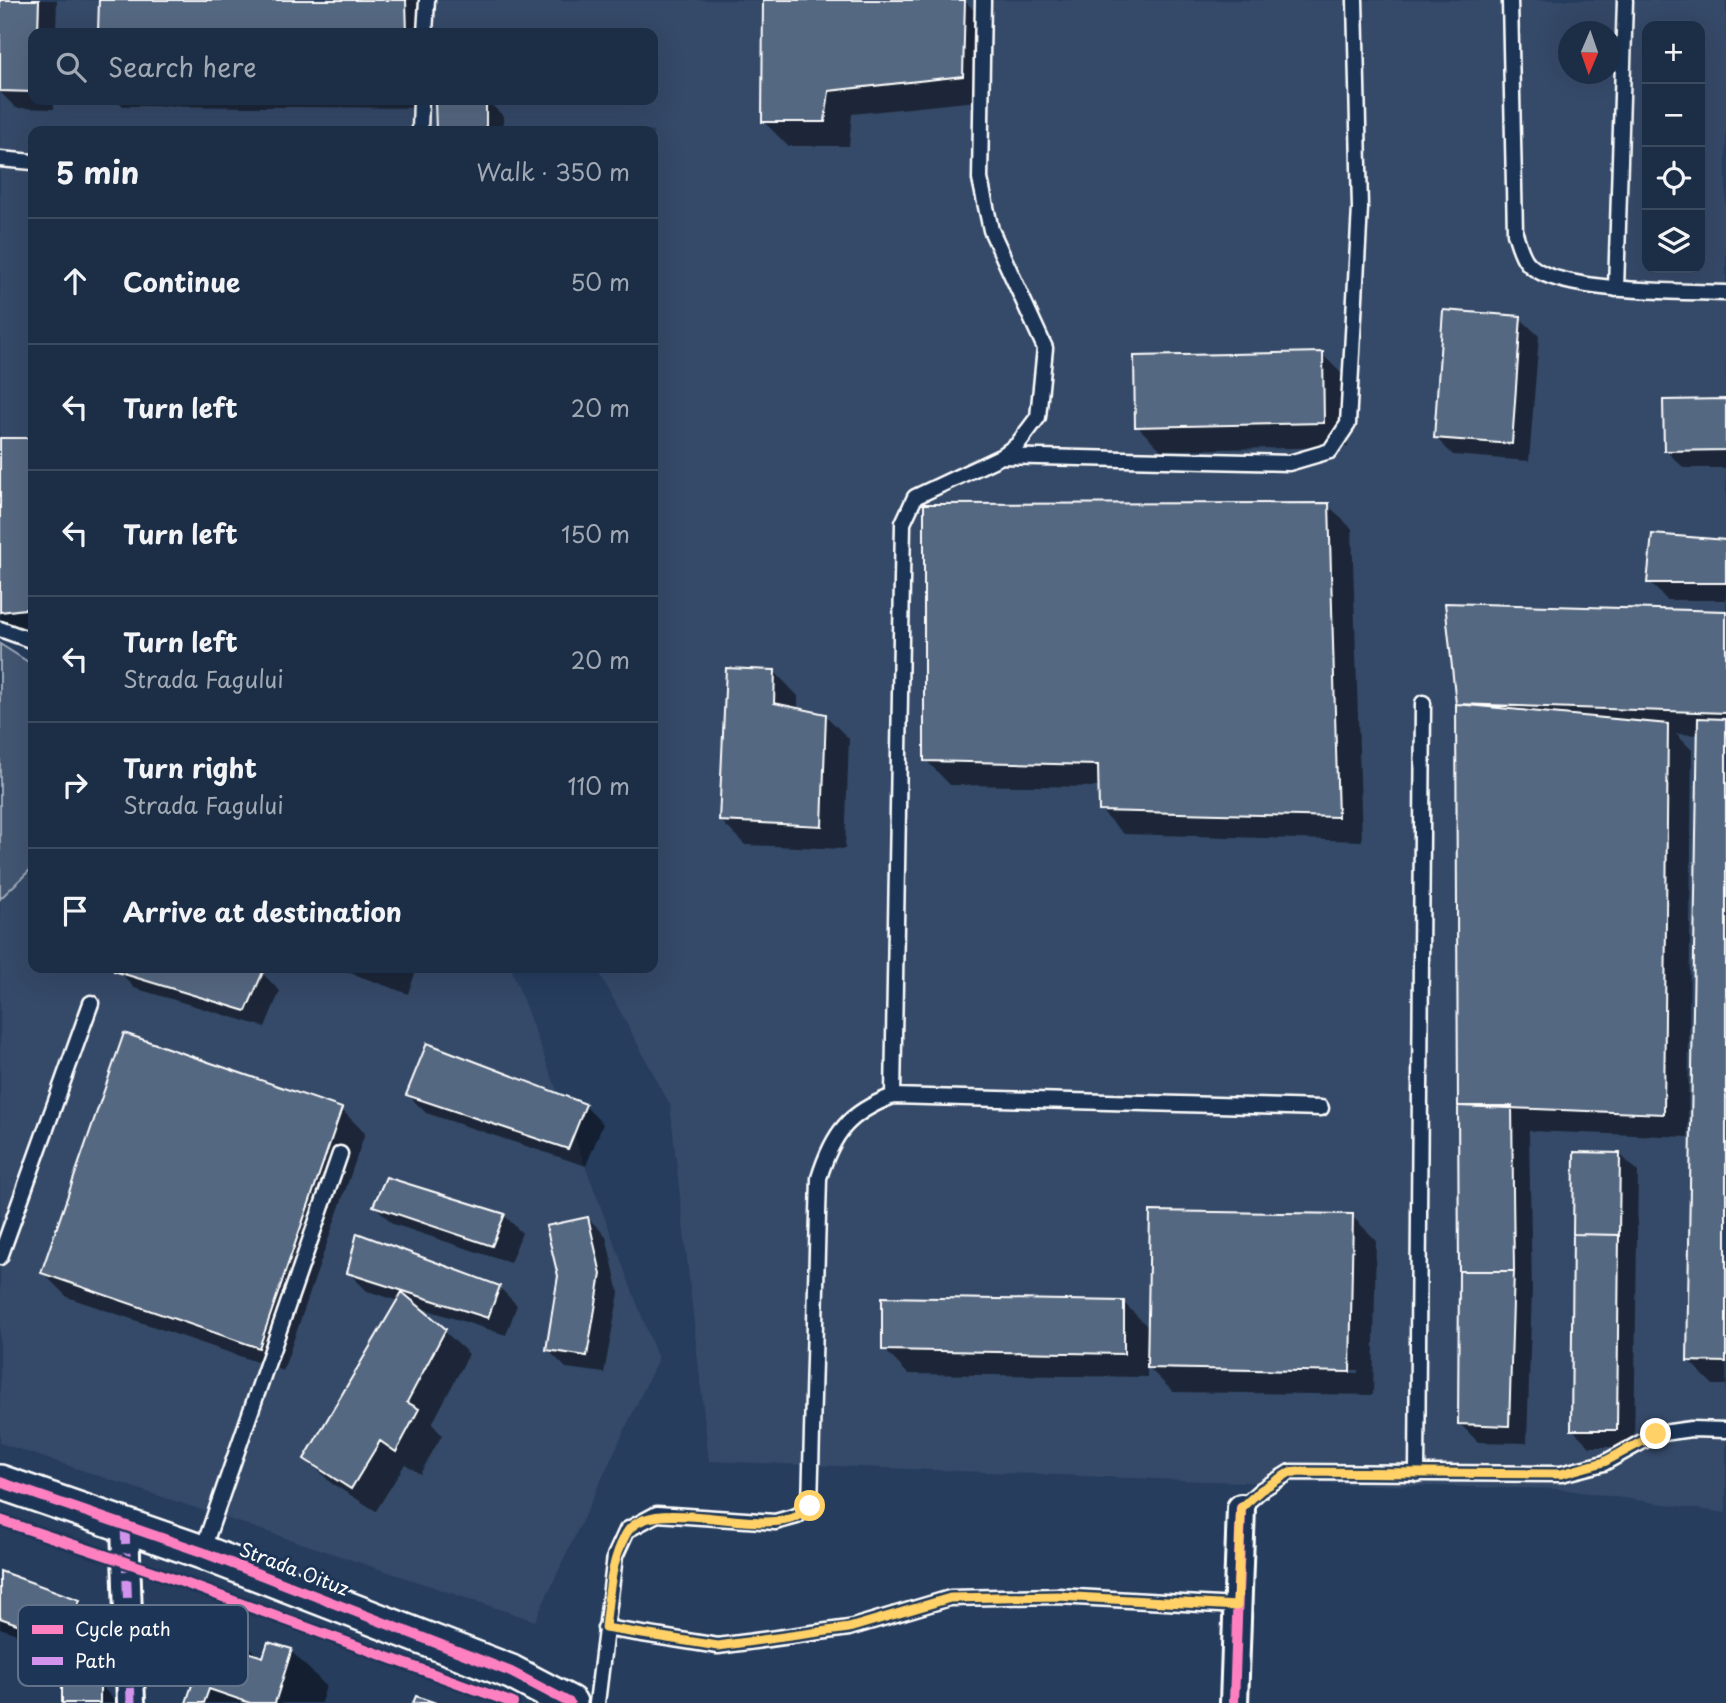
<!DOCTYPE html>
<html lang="en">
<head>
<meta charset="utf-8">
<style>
  :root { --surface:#1c2e46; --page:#25364d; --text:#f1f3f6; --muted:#a0a8b3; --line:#3a4a5f }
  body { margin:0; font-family:"Playpen Sans",sans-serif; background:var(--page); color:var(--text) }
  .controls { position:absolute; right:21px; top:21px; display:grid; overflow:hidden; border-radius:14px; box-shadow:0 7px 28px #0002 }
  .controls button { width:63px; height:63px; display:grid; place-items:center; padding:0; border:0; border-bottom:2px solid var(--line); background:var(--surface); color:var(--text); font:35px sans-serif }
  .compass { position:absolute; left:1558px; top:21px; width:63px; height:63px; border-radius:50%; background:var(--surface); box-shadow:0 7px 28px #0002; rotate:182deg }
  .stop { position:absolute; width:21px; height:21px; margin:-16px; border:5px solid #ffd166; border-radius:50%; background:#fff }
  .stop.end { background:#ffd166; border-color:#fff; box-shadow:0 2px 7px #0008 }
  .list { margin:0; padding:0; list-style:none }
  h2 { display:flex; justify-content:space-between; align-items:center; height:91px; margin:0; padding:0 28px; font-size:30px }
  h2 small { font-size:23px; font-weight:400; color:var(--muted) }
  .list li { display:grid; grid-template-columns:46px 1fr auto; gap:21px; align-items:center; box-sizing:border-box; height:126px; padding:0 28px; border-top:2px solid var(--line) }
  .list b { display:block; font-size:26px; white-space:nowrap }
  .list p { margin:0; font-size:23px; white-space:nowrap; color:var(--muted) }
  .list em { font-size:23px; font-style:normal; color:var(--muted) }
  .icon { flex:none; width:38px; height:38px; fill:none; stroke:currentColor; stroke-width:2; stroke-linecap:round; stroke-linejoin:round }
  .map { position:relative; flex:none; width:1726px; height:1703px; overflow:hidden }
  .search { position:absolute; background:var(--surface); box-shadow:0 7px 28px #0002; left:28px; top:28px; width:630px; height:77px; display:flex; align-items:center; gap:18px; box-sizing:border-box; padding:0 24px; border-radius:14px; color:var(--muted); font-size:26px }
  .panel { position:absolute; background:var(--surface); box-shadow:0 7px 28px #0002; left:28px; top:126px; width:630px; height:847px; border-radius:14px }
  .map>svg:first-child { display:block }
</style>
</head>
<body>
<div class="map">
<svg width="1726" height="1703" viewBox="0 0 1726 1703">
  <rect width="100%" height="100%" fill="#263d5e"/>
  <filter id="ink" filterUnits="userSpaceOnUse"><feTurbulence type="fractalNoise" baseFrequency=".0143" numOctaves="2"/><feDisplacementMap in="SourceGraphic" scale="14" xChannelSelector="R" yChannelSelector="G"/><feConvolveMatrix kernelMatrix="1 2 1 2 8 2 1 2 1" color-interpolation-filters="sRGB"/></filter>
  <g filter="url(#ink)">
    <!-- built -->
    <path fill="#344a68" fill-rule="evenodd" d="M 0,0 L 1726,0 L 1726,1513 L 1560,1489 L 1204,1481 L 709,1461 L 670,1105 L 597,968 L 653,968 L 653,131 L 33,131 L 33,525 L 0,506 ZM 1647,26 L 1700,26 L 1700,268 L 1647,268 ZM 1568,32 L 1610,32 L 1610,74 L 1568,74 ZM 33,33 L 653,33 L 653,100 L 33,100 Z
      M 33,867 L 33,968 L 511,968 L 658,1359 L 535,1621 L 0,1443 L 0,899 Z"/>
    <!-- green -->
    <path fill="#425672" stroke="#a0aab8" stroke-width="2" d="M 0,644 L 33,665 L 33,867 L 0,899 Z"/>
    <!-- shadow -->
    <path fill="#0007" fill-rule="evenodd" d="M 0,0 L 57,0 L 56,33 L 33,33 L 33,100 L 54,100 L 54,109 L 16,108 L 0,92 Z
      M 101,0 L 428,0 L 429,33 L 100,33 Z
      M 765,0 L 964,0 L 988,25 L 986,100 L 852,114 L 849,146 L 788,146 L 764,122 Z
      M 117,100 L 432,100 L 432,108 L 123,106 Z
      M 437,100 L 487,100 L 503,116 L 504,131 L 438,131 Z
      M 1520,318 L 1539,336 L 1529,461 L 1453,455 L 1435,437 Z
      M 1322,354 L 1346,378 L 1348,447 L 1161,450 L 1137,426 Z
      M 1726,401 L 1726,468 L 1684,468 L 1665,450 Z
      M 0,440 L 33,440 L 33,634 L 0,637 Z
      M 1328,505 L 1352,529 L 1362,841 L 1124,834 L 1100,810 L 1100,787 L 950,785 L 926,760 Z
      M 1726,542 L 1726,600 L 1667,600 L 1649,582 Z
      M 1726,612 L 1726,1385 L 1713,1385 L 1689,1361 L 1700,735 L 1676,734 L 1692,750 L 1688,1137 L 1529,1131 L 1532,1290 L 1527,1443 L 1478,1442 L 1460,1424 L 1458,704 Z
      M 774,671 L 798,696 L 798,710 L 825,715 L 849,739 L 845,849 L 745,845 L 721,821 Z
      M 117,968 L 247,968 L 262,973 L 280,991 L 265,1027 L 134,988 Z
      M 337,968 L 417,968 L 408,994 Z
      M 408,1095 L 585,1106 L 603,1124 L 586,1166 L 426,1113 Z
      M 341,1109 L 365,1133 L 283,1371 L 67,1297 L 43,1273 Z
      M 1620,1154 L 1638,1172 L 1634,1447 L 1590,1447 L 1572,1429 Z
      M 375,1206 L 504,1215 L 522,1233 L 510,1263 L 393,1224 Z
      M 1352,1216 L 1376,1240 L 1373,1395 L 1173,1392 L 1147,1366 L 1147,1377 L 908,1374 L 884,1349 L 1124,1303 L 1150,1329 ZM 1171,1367 L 1358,1370 L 1358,1373 L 1171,1370 Z
      M 588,1218 L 606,1236 L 619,1293 L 604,1373 L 566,1368 L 548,1350 Z
      M 349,1273 L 499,1287 L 517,1305 L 506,1335 L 418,1307 L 469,1354 L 432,1424 L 442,1435 L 420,1474 L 405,1464 L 376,1511 L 331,1483 L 307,1459 L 399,1301 L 367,1291 Z
      M 0,1573 L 79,1601 L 97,1619 L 83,1658 L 0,1628 Z
      M 236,1633 L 260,1657 L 291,1651 L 326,1686 L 321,1703 L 188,1703 Z
      M 99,1683 L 117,1703 L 63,1703 Z"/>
    <!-- building -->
    <path fill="#556781" stroke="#fff" stroke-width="2" d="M 0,0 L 39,0 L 38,33 L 33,33 L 33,92 L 0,91 Z
      M 99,0 L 406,0 L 407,33 L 98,33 Z
      M 763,0 L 965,0 L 963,76 L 829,91 L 825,122 L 762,122 Z
      M 435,100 L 486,100 L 486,131 L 436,131 Z
      M 1443,310 L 1521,316 L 1512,444 L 1434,438 Z
      M 1323,352 L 1324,423 L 1135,427 L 1134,356 Z
      M 1726,399 L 1726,450 L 1664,451 L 1663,400 Z
      M 0,438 L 33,438 L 33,608 L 0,612 Z
      M 1329,503 L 1338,817 L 1099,811 L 1098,765 L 924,761 L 924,504 Z
      M 1652,534 L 1726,540 L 1726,583 L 1647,583 Z
      M 1445,603 L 1726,611 L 1726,713 L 1456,704 Z
      M 726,668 L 775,670 L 774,703 L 826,714 L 822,826 L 719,821 Z
      M 1456,704 L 1668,724 L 1664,1114 L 1458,1106 Z
      M 1698,718 L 1726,719 L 1726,1362 L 1687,1361 Z
      M 115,968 L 252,968 L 263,972 L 246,1011 L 114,971 Z
      M 124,1033 L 342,1108 L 259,1348 L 41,1273 Z
      M 427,1043 L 586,1104 L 568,1149 L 406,1095 Z
      M 1458,1106 L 1512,1106 L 1514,1271 L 1459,1271 Z
      M 1574,1152 L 1620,1153 L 1619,1235 L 1573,1234 Z
      M 386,1177 L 505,1214 L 492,1246 L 373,1206 Z
      M 1150,1211 L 1353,1214 L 1350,1372 L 1147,1368 Z
      M 588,1217 L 601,1274 L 587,1356 L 546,1350 L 558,1276 L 546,1226 Z
      M 357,1233 L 500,1286 L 488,1318 L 347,1273 Z
      M 1573,1234 L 1619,1235 L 1617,1430 L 1571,1430 Z
      M 1459,1271 L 1514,1271 L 1509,1426 L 1458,1424 Z
      M 402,1292 L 446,1329 L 407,1402 L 419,1409 L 396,1452 L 380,1441 L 351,1489 L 304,1459 Z
      M 882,1297 L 1124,1301 L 1124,1354 L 882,1350 Z
      M 0,1571 L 80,1600 L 65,1641 L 0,1618 Z
      M 212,1624 L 237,1632 L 232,1647 L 263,1657 L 268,1642 L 292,1649 L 275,1703 L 250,1703 L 209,1689 L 204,1703 L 186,1703 Z
      M 62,1681 L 100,1681 L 100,1703 L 62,1703 Z
      M 416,1696 L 436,1703 L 413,1703 Z"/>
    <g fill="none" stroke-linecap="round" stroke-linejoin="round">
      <!-- service casing -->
      <g stroke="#fff" stroke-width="19">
        <path id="service" d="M 1510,0 L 1515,233 C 1518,242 1521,255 1527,262 C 1551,294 1685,291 1726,293
          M 425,33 L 427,0
          M 420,131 L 421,100
          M 0,159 L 33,162
          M 1616,289 L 1625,0
          M 1002,456 L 1289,463 L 1330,451 L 1348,424 L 1360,208 L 1355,0
          M 0,629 L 33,641
          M 893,1096 L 903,523 L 915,497 L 1002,456 L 1017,445 L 1038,417 L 1045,348 L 991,230 L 980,179 L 983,0
          M 0,1257 L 91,1003
          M 1417,1474 L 1423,703
          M 1241,1508 L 1261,1490 L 1290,1472 L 1561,1474 L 1604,1463 L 1656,1434 L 1691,1429 L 1726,1430
          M 202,1552 L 340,1154
          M 605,1628 L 718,1646 L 849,1628 L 950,1598 L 1058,1596 L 1237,1606
          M 597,1703 L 615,1556 L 627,1530 L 657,1514 L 775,1522 L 797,1516 L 810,1505 L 819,1178 C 833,1133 848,1113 893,1096 L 1321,1108"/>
      </g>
      <!-- minor casing -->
      <g stroke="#fff" stroke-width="32">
        <path id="minor" d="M 125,1526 L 131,1703
          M 1234,1703 L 1241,1508"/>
      </g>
      <!-- tertiary casing -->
      <g stroke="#fff" stroke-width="38">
        <path id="tertiary" d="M 0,1482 L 202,1552 L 511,1672 L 570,1703"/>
      </g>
      <!-- service -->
      <use href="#service" stroke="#1d3557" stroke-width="14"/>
      <!-- minor -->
      <use href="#minor" stroke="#1d3557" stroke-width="26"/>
      <!-- tertiary -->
      <use href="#tertiary" stroke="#1d3557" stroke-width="33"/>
      <!-- quiet -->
      <path stroke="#d193ec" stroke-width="9" stroke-dasharray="18 9" stroke-linecap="butt" d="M 125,1526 L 131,1703"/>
      <!-- cycleway casing -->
      <g stroke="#1d3557" stroke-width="15">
        <path id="cycleway" d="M 0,1482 L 202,1552 L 511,1672 L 570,1703
          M 0,1520 L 152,1571 L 513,1703
          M 1234,1703 L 1241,1508"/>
      </g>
      <!-- cycleway -->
      <use href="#cycleway" stroke="#ff80c0" stroke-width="10"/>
    </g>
  </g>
  <g fill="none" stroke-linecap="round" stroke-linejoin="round" filter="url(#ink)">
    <!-- route -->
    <path stroke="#ffd166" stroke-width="9" d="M 810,1506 C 806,1509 802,1514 798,1516 C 759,1537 649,1492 626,1534 C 610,1562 609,1597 605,1628 L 718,1646 L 849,1628 L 950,1598 L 1058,1596 L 1237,1606 L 1241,1508 L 1261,1490 L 1290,1472 L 1561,1474 L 1604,1462 L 1656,1434"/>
  </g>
  <g text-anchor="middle" stroke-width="6" stroke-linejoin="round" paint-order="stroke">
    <!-- street labels -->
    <g font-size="19" fill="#fff" stroke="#1d3557">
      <text transform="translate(294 1569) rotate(21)" y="7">Strada Oituz</text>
    </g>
  </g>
  <!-- legend -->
  <rect x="18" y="1605" width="230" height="81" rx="10" fill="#1d3557" stroke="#617289" stroke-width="2"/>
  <rect x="32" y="1625" width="31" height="9" fill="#ff80c0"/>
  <rect x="32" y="1657" width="31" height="8" fill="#d193ec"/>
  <g font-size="19" fill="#fff">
    <text x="75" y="1636">Cycle path</text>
    <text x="75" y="1668">Path</text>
  </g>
</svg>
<div class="controls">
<button>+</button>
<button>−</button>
<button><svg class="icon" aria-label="locate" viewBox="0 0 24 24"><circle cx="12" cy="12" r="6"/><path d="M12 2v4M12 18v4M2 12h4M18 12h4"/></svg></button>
<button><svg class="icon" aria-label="layers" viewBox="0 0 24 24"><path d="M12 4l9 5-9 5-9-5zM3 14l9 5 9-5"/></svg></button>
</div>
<svg class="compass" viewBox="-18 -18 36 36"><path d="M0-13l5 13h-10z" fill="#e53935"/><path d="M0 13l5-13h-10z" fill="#a0a8b3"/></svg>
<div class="stop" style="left:810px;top:1506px"></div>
<div class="stop end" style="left:1656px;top:1434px"></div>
<div class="search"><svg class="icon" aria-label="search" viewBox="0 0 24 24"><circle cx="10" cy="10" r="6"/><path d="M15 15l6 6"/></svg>Search here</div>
<section class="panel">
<h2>5 min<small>Walk · 350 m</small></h2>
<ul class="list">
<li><svg class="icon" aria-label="ahead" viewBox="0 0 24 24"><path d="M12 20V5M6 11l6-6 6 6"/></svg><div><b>Continue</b></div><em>50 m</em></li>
<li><svg class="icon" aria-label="left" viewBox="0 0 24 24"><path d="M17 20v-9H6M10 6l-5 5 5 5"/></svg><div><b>Turn left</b></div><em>20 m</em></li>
<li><svg class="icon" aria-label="left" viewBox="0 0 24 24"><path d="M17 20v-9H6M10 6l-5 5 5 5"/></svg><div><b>Turn left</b></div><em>150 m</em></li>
<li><svg class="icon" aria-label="left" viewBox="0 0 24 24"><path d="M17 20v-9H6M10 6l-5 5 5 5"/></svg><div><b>Turn left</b><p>Strada Fagului</p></div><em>20 m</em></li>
<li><svg class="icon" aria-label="right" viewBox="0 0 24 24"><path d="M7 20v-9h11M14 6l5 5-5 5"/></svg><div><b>Turn right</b><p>Strada Fagului</p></div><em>110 m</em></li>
<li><svg class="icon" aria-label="arrive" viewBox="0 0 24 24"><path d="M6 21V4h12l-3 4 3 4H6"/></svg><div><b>Arrive at destination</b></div></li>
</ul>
</section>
</div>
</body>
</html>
